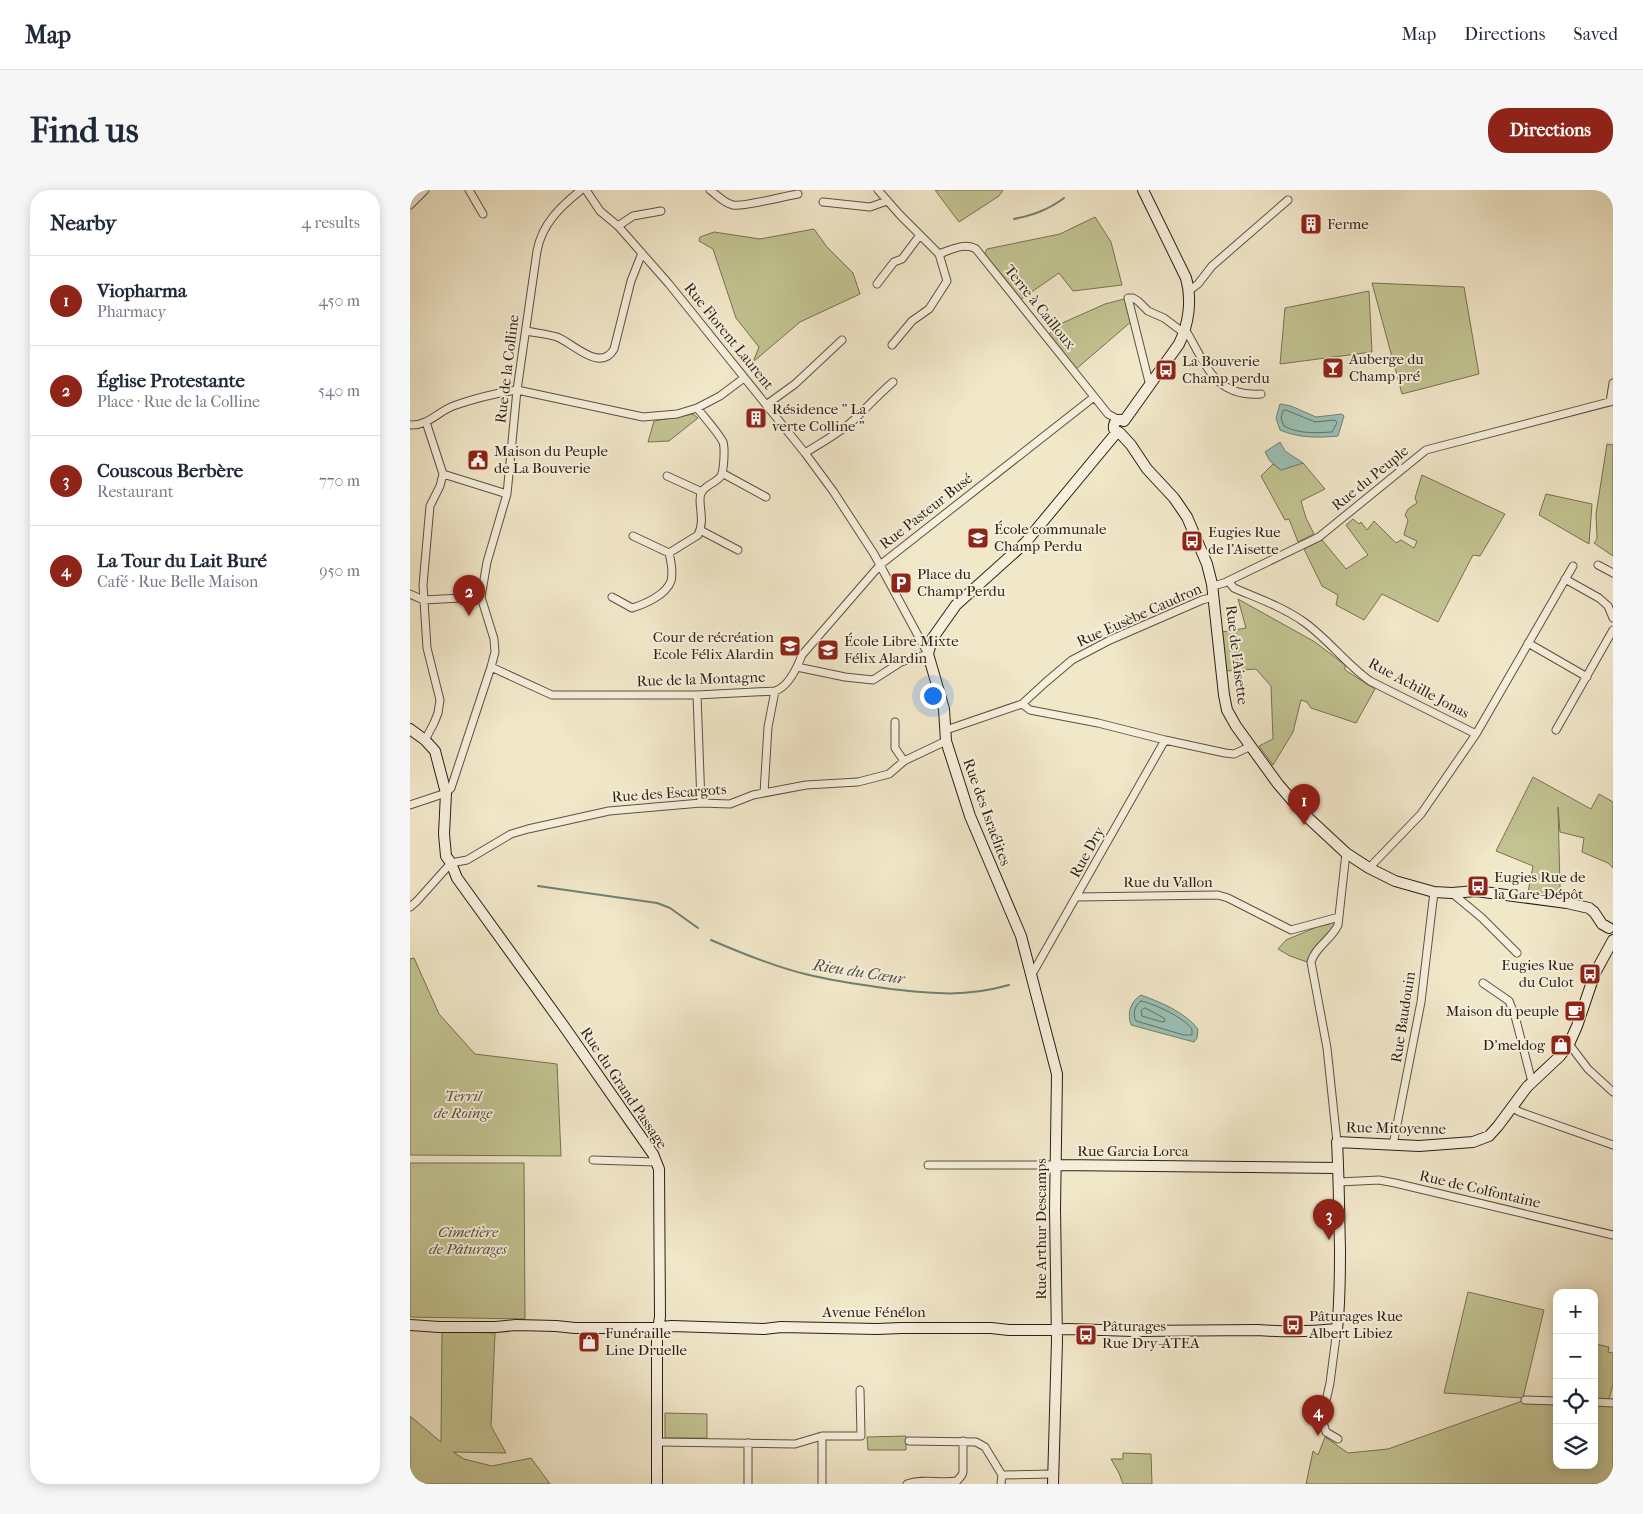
<!DOCTYPE html>
<html lang="en">
<head>
<meta charset="utf-8">
<style>
  :root { --surface:#fff; --page:#f6f6f7; --text:#1f2937; --muted:#747a83; --line:#e0e1e3; --accent:#8f2418 }
  body { margin:0; font-family:"IM FELL French Canon",serif; background:var(--page); color:var(--text) }
  .controls { position:absolute; right:15px; bottom:15px; display:grid; overflow:hidden; border-radius:10px; box-shadow:0 2px 12px #0003 }
  .controls button { width:45px; height:45px; display:grid; place-items:center; padding:0; border:0; border-bottom:1px solid var(--line); background:var(--surface); color:var(--text); font:25px sans-serif }
  .you { position:absolute; left:522px; top:505px; width:18px; height:18px; margin:-12px; border:4px solid #fff; border-radius:50%; background:#1a73e8; box-shadow:0 0 0 8px #1a73e833 }
  .badge { display:grid; place-items:center; width:32px; height:32px; border-radius:50%; background:var(--accent); color:#fff; font-size:16px; font-weight:700 }
  .pin { position:absolute; translate:-50% -41px; filter:drop-shadow(0 1px 2px #0008) }
  .pin::after { content:''; position:absolute; top:26px; width:18px; height:15px; background:inherit; clip-path:polygon(0 0,100% 0,50% 100%) }
  .list { margin:0; padding:0; list-style:none }
  h2 { display:flex; justify-content:space-between; align-items:center; height:65px; margin:0; padding:0 20px; font-size:21px }
  h2 small { font-size:16px; font-weight:400; color:var(--muted) }
  .list li { display:grid; grid-template-columns:32px 1fr auto; gap:15px; align-items:center; box-sizing:border-box; height:90px; padding:0 20px; border-top:1px solid var(--line) }
  .list b { display:block; font-size:19px; white-space:nowrap }
  .list p { margin:0; font-size:16px; white-space:nowrap; color:var(--muted) }
  .list em { font-size:16px; font-style:normal; color:var(--muted) }
  .icon { flex:none; width:28px; height:28px; fill:none; stroke:currentColor; stroke-width:2; stroke-linecap:round; stroke-linejoin:round }
  .map { position:relative; flex:none; width:1203px; height:1294px; overflow:hidden; border-radius:20px }
  header { display:flex; align-items:center; gap:30px; box-sizing:border-box; height:70px; padding:0 25px; background:var(--surface); border-bottom:1px solid var(--line) }
  header strong { font-size:24px }
  nav { display:flex; gap:28px; margin-inline-start:auto; font-size:18px }
  .intro { display:flex; align-items:center; justify-content:space-between; box-sizing:border-box; height:120px; padding:0 30px }
  h1 { margin:0; font-size:35px }
  .button { padding:12px 22px; border-radius:20px; background:var(--accent); color:#fff; font-size:18px; font-weight:700 }
  main { display:flex; gap:30px; padding:0 30px }
  aside { flex:1; background:var(--surface); border-radius:20px; box-shadow:0 2px 12px #0003 }
  .map>svg:first-child { display:block }
</style>
</head>
<body>
<header>
<strong>Map</strong>
<nav><a>Map</a><a>Directions</a><a>Saved</a></nav>
</header>
<div class="intro"><h1>Find us</h1><a class="button">Directions</a></div>
<main>
<aside>
<h2>Nearby<small>4 results</small></h2>
<ul class="list">
<li><span class="badge">1</span><div><b>Viopharma</b><p>Pharmacy</p></div><em>450 m</em></li>
<li><span class="badge">2</span><div><b>Église Protestante</b><p>Place · Rue de la Colline</p></div><em>540 m</em></li>
<li><span class="badge">3</span><div><b>Couscous Berbère</b><p>Restaurant</p></div><em>770 m</em></li>
<li><span class="badge">4</span><div><b>La Tour du Lait Buré</b><p>Café · Rue Belle Maison</p></div><em>950 m</em></li>
</ul>
</aside>
<div class="map">
<svg width="1203" height="1294" viewBox="0 0 1203 1294">
  <rect width="100%" height="100%" fill="#f1e7c9"/>
  <filter id="stains"><feTurbulence type="fractalNoise" baseFrequency=".004" numOctaves="4"/><feColorMatrix values="0 0 0 0 .2 0 0 0 0 .09 0 0 0 0 .02 0 0 0 .5 -.17"/></filter>
  <radialGradient id="worn" r=".72"><stop offset=".6" stop-color="#630" stop-opacity="0"/><stop offset="1" stop-color="#630" stop-opacity=".3"/></radialGradient>
  <!-- green -->
  <path fill="#c2c391" stroke="#777152" d="M 525,0 L 593,0 L 589,6 L 549,32 Z
    M 685,27 L 701,52 L 712,95 L 663,101 L 649,83 L 610,110 L 574,65 L 577,59 L 650,44 Z
    M 404,39 L 417,57 L 443,83 L 450,104 L 390,132 L 343,172 L 349,157 L 326,128 L 303,59 L 289,51 L 290,47 L 304,42 L 350,49 Z
    M 962,93 L 1054,97 L 1069,184 L 992,204 Z
    M 959,101 L 962,162 L 870,174 L 875,118 Z
    M 718,108 L 723,130 L 665,180 L 639,144 L 650,134 L 695,114 Z
    M 283,224 L 288,228 L 259,251 L 238,252 L 244,231 Z
    M 1197,254 L 1203,255 L 1203,366 L 1184,353 L 1187,349 L 1186,324 Z
    M 893,273 L 915,299 L 891,311 L 896,328 L 904,344 L 888,352 L 879,329 L 875,330 L 851,286 L 863,274 L 871,280 Z
    M 1012,285 L 1095,324 L 1070,366 L 1063,365 L 1028,432 L 972,404 L 954,430 L 926,415 L 928,405 L 912,396 L 894,359 L 912,350 L 936,379 L 958,365 L 936,335 L 943,329 L 949,334 L 951,332 L 957,340 L 964,331 L 986,353 L 991,350 L 1004,358 L 1007,351 L 994,345 L 998,330 L 995,325 L 998,319 L 1007,313 L 1005,308 Z
    M 1136,304 L 1182,314 L 1179,354 L 1129,325 Z
    M 828,409 L 905,452 L 935,475 L 935,480 L 965,499 L 946,533 L 901,518 L 897,512 L 891,510 L 883,542 L 863,575 L 849,556 L 863,549 L 861,496 L 846,479 L 816,481 L 812,442 L 836,438 Z
    M 1123,587 L 1181,619 L 1189,604 L 1203,612 L 1203,678 L 1198,673 L 1172,662 L 1174,648 L 1150,642 L 1148,617 L 1150,697 L 1149,707 L 1118,702 L 1123,676 L 1086,661 Z
    M 921,731 L 925,731 L 926,733 L 922,741 L 920,740 L 902,760 L 897,772 L 880,766 L 868,759 L 876,750 L 907,737 L 920,734 Z
    M 4,768 L 29,824 L 65,864 L 147,874 L 151,966 L 0,965 L 0,769 Z
    M 0,973 L 114,973 L 115,1129 L 0,1127 Z
    M 1058,1102 L 1134,1120 L 1113,1208 L 1034,1203 Z
    M 32,1141 L 85,1143 L 81,1236 L 96,1263 L 43,1262 L 54,1269 L 82,1276 L 121,1268 L 140,1294 L 0,1294 L 0,1226 L 31,1252 Z
    M 1186,1154 L 1199,1157 L 1198,1162 L 1203,1163 L 1203,1195 L 1198,1212 L 1184,1211 L 1184,1160 Z
    M 1115,1210 L 1147,1212 L 1147,1275 L 1184,1275 L 1184,1214 L 1203,1214 L 1203,1294 L 896,1294 L 903,1261 L 908,1265 L 915,1247 L 938,1263 L 978,1259 Z
    M 255,1223 L 297,1224 L 297,1248 L 255,1248 Z
    M 496,1246 L 496,1260 L 458,1260 L 457,1247 Z
    M 713,1263 L 741,1264 L 742,1294 L 713,1294 L 709,1283 L 701,1269 L 713,1269 Z"/>
  <!-- water -->
  <path fill="#9bc0b4" stroke="#6f8074" d="M 870,214 L 881,216 L 906,227 L 932,224 L 934,226 L 928,246 C 908,248 888,248 870,240 L 866,228 Z
    M 870,252 L 875,261 L 893,273 L 871,280 L 860,271 L 855,262 Z
    M 731,805 C 750,812 775,822 788,839 L 787,848 L 784,852 L 721,835 C 717,823 720,812 731,805 Z"/>
  <g fill="none" stroke-linecap="round" stroke-linejoin="round">
    <!-- shore -->
    <path stroke="#647064" stroke-width="1" d="M 876,220 L 905,232 L 925,230 L 927,233 L 922,242 C 907,243 888,244 874,236 L 871,228 L 873,221 Z
      M 731,811 C 745,814 773,827 782,839 L 782,845 L 774,845 L 726,831 C 722,824 725,815 731,811 Z
      M 735,818 L 754,828 L 755,831 L 752,832 L 732,826 L 731,821 Z"/>
    <!-- stream -->
    <path stroke="#6f8074" stroke-width="2" d="M 604,29 C 623,25 638,20 654,8
      M 128,696 L 247,713 L 260,718 L 288,738
      M 301,750 C 331,763 362,776 395,784 C 423,791 452,795 481,799 C 525,804 556,807 599,795"/>
    <!-- street casing -->
    <g stroke="#5d5141" stroke-width="9">
      <path id="street" d="M 59,0 L 73,24
        M 176,0 L 190,21 L 208,36 L 259,94 L 395,263 L 423,301 L 464,364 L 518,464 L 491,472 L 463,490 L 435,487 L 387,477
        M 300,0 C 307,5 314,13 323,15 C 334,17 375,6 388,4
        M 468,0 L 490,25 L 529,64 L 537,91 L 519,119 L 502,131 L 482,155
        M 413,12 L 460,17 L 477,11
        M 0,15 L 15,0
        M 208,36 L 223,26 L 251,21
        M 529,64 C 541,60 554,52 566,59 L 698,224 L 709,230
        M 467,94 L 484,72 L 492,69 L 510,45
        M 780,100 L 788,94 L 802,76 L 878,10
        M 775,139 C 796,173 803,207 851,204
        M 116,141 C 126,143 137,144 147,147 C 163,153 190,183 204,159 L 221,91 L 232,63
        M 740,196 L 718,108 L 723,108 L 728,111 L 738,121 L 754,128 L 774,143
        M 1200,212 L 1203,193
        M 356,215 L 385,194 L 432,150
        M 16,232 L 33,284
        M 0,235 C 19,236 29,220 46,215 C 66,208 87,203 107,200 L 233,227 L 267,224 L 287,218 L 310,206 L 334,188
        M 395,263 C 412,252 432,242 447,227 C 459,215 470,203 483,192
        M 312,283 L 356,307
        M 33,284 L 97,304
        M 257,286 L 292,302
        M 290,340 L 328,360
        M 223,346 L 259,363
        M 1188,375 L 1203,383
        M 1155,389 L 1189,408 L 1198,416 L 1203,428
        M 818,391 L 824,398 C 847,408 873,417 894,432 C 918,449 936,474 960,491 L 1066,544
        M 803,396 L 814,393 L 909,347 L 1016,260 L 1203,211
        M 0,404 L 13,410 L 71,407
        M 202,407 L 222,418 C 235,414 256,405 261,391 C 263,383 261,371 259,363 L 288,345 C 296,329 287,314 291,303 C 295,295 306,293 311,286 C 314,280 315,258 313,252 C 307,241 295,228 287,218
        M 1118,453 L 1177,487
        M 81,477 L 142,505 L 287,505 L 365,501 C 378,497 387,478 392,465 L 470,375 L 684,207
        M 287,505 L 291,613
        M 612,514 L 620,520 L 688,533 L 755,550 L 815,563 L 824,564 L 841,556
        M 485,532 L 485,558 L 494,571
        M 536,540 L 612,514 L 636,492 L 662,470 L 700,450 L 792,410 L 804,407
        M 1146,540 L 1203,440
        M 15,550 L 24,533 L 28,523 L 30,510 L 17,458 L 13,395 L 20,316 L 30,296 L 33,284
        M 354,603 L 358,537 L 365,501
        M 0,615 L 36,603 L 41,598 L 81,477 L 85,462 L 84,449 L 71,407 L 77,372 L 97,304 L 107,200 L 127,61 C 132,34 150,17 171,0
        M 959,678 L 1011,624 L 1066,544 L 1163,376
        M 1042,703 L 1072,728 L 1107,763
        M 667,707 L 808,705 L 818,708 L 881,740 L 929,727
        M 0,717 L 7,711 L 41,673 L 57,670 L 101,644 L 118,639 L 199,621 L 291,613 L 320,614 L 343,605 L 396,595 L 448,592 L 479,584 L 494,571 L 536,551
        M 621,786 L 755,550
        M 1073,793 L 1099,811 L 1105,826 L 1122,892
        M 1159,854 L 1178,879 L 1203,902
        M 1101,917 L 1110,922 L 1203,955
        M 927,952 L 917,858 L 901,772 C 905,757 922,749 928,735 L 936,663
        M 983,955 L 1011,812 L 1024,702
        M 183,970 L 246,972
        M 518,975 L 646,975
        M 929,992 L 969,990 L 985,993 L 1203,1045
        M 927,1139 L 920,1193 L 912,1229 L 916,1242 L 928,1249
        M 1115,1210 L 1147,1211
        M 1184,1212 L 1203,1213
        M 412,1246 L 412,1294
        M 499,1251 L 566,1252 L 575,1257 L 592,1285 L 643,1284
        M 247,1252 L 385,1254 L 412,1246 L 451,1246 L 450,1200
        M 338,1253 L 338,1294
        M 497,1294 C 513,1288 531,1294 547,1291 L 552,1285 L 553,1282 L 553,1251
        M 591,1294 L 592,1285"/>
    </g>
    <!-- secondary casing -->
    <g stroke="#2c1f14" stroke-width="12">
      <path id="secondary" d="M 714,231 C 708,228 703,232 704,239 L 710,243 L 721,255 L 737,279 L 764,308 L 777,327 L 797,374 L 802,394 L 814,505 L 817,520 L 826,536 L 868,594 L 894,624 L 936,663 L 959,678 L 985,691 L 1024,702 L 1042,703 L 1066,701 L 1157,713 L 1179,718 L 1184,722 L 1192,734 L 1199,738
        M 714,231 L 769,154 C 779,134 782,109 776,88 L 733,0
        M 0,539 L 15,550 L 25,561 L 36,603 L 34,644 L 36,666 L 41,673 L 47,688 L 153,835 L 243,964 L 249,979 L 250,1127 L 247,1146 L 247,1294
        M 646,975 L 928,978
        M 0,1135 L 29,1137 L 86,1137 L 106,1135 L 146,1136 L 165,1138 L 239,1138 L 262,1136 L 354,1139 L 371,1137 L 467,1139 L 491,1138 L 581,1138 L 599,1140 L 637,1140 L 658,1139 L 724,1141 L 848,1140 C 874,1142 900,1142 927,1139 C 930,1113 930,1086 930,1059 C 929,1023 929,988 927,952 L 1009,956 L 1063,952 L 1079,946 L 1088,936 L 1117,897 L 1150,866 L 1159,854 L 1167,836 L 1185,783 L 1203,750
        M 643,1294 L 647,1150 L 645,1019 L 647,884 L 611,746 L 560,626 L 536,551 L 534,519 L 518,464 L 522,449 L 546,415 L 615,353 L 707,242"/>
    </g>
    <!-- street -->
    <use href="#street" stroke="#f6efdc" stroke-width="7"/>
    <!-- secondary -->
    <use href="#secondary" stroke="#f6efdc" stroke-width="10"/>
  </g>
  <!-- icons -->
  <defs>
    <g id="building-square" transform="scale(1.125)"><rect x="-9" y="-9" width="18" height="18" rx="4" fill="#8f2418" stroke="#f6efdc"/><path d="M-4-6H4V6H1V3H-1V6H-4ZM-2.5-4.3h1.7v1.8h-1.7ZM.8-4.3h1.7v1.8H.8ZM-2.5-1h1.7V.8h-1.7ZM.8-1h1.7V.8H.8Z" fill="#fff"/></g>
    <g id="bar-square" transform="scale(1.125)"><rect x="-9" y="-9" width="18" height="18" rx="4" fill="#8f2418" stroke="#f6efdc"/><path d="M-6-5H6L.8 .8V4.5H3.5V6h-7V4.5H-.8V.8Z" fill="#fff"/></g>
    <g id="bus-square" transform="scale(1.125)"><rect x="-9" y="-9" width="18" height="18" rx="4" fill="#8f2418" stroke="#f6efdc"/><path d="M-5-6H5V4H4V6H2V4H-2V6H-4V4H-5ZM-3.5-4V0h7V-4ZM-3.5 1.2v1.5H-2V1.2ZM2 1.2v1.5H3.5V1.2Z" fill="#fff"/></g>
    <g id="civic-square" transform="scale(1.125)"><rect x="-9" y="-9" width="18" height="18" rx="4" fill="#8f2418" stroke="#f6efdc"/><path d="M-.6-6.5H3V-4.5H.6V-3L4-1V1h2V6H-6V1h2V-1L-.6-3ZM-1.2 2.5V6h2.4V2.5Z" fill="#fff"/></g>
    <g id="school-square" transform="scale(1.125)"><rect x="-9" y="-9" width="18" height="18" rx="4" fill="#8f2418" stroke="#f6efdc"/><path d="M0-5L7-2L0 1L-7-2ZM-4 1L0 2.5L4 1V4Q0 6-4 4Z" fill="#fff"/></g>
    <g id="parking-square" transform="scale(1.125)"><rect x="-9" y="-9" width="18" height="18" rx="4" fill="#8f2418" stroke="#f6efdc"/><path d="M-3.5-5.5H1a3.5 3.5 0 0 1 0 7H-1V5.5H-3.5ZM-1-3.4V-.6H.8a1.4 1.4 0 0 0 0-2.8Z" fill="#fff"/></g>
    <g id="cafe-square" transform="scale(1.125)"><rect x="-9" y="-9" width="18" height="18" rx="4" fill="#8f2418" stroke="#f6efdc"/><path d="M-5.5-4.5H6V0H3Q3 3.5 0 3.5H-2.5Q-5.5 3.5-5.5 0ZM3-3.2v2h1.7v-2ZM-6 4.5H4V6H-6Z" fill="#fff"/></g>
    <g id="shop-square" transform="scale(1.125)"><rect x="-9" y="-9" width="18" height="18" rx="4" fill="#8f2418" stroke="#f6efdc"/><path d="M-5-2.5h2.3a2.7 3.5 0 0 1 5.4 0H5L5.5 6h-11ZM-1.5-2.5h3a1.5 2.3 0 0 0-3 0Z" fill="#fff"/></g>
  </defs>
  <g fill-rule="evenodd">
    <use href="#building-square" x="901" y="34"/>
    <use href="#bar-square" x="923" y="178"/>
    <use href="#bus-square" x="756" y="180"/>
    <use href="#building-square" x="346" y="228"/>
    <use href="#civic-square" x="68" y="270"/>
    <use href="#school-square" x="568" y="348"/>
    <use href="#bus-square" x="782" y="351"/>
    <use href="#parking-square" x="491" y="393"/>
    <use href="#school-square" x="380" y="456"/>
    <use href="#school-square" x="418" y="460"/>
    <use href="#bus-square" x="1068" y="696"/>
    <use href="#bus-square" x="1180" y="784"/>
    <use href="#cafe-square" x="1165" y="821"/>
    <use href="#shop-square" x="1151" y="855"/>
    <use href="#bus-square" x="883" y="1135"/>
    <use href="#bus-square" x="676" y="1145"/>
    <use href="#shop-square" x="179" y="1152"/>
  </g>
  <g text-anchor="middle" stroke-width="4" stroke-linejoin="round" paint-order="stroke">
    <!-- poi labels -->
    <g font-size="15" fill="#2c1f14" stroke="#f6efdc" text-anchor="start">
      <text x="917" y="39">Ferme</text>
      <text x="939" y="174">Auberge du<tspan x="939" dy="17">Champ pré</tspan></text>
      <text x="772" y="176">La Bouverie<tspan x="772" dy="17">Champ perdu</tspan></text>
      <text x="362" y="224">Résidence " La<tspan x="362" dy="17">verte Colline "</tspan></text>
      <text x="84" y="266">Maison du Peuple<tspan x="84" dy="17">de La Bouverie</tspan></text>
      <text x="584" y="344">École communale<tspan x="584" dy="17">Champ Perdu</tspan></text>
      <text x="798" y="347">Eugies Rue<tspan x="798" dy="17">de l'Aisette</tspan></text>
      <text x="507" y="389">Place du<tspan x="507" dy="17">Champ Perdu</tspan></text>
      <text x="364" y="452" text-anchor="end">Cour de récréation<tspan x="364" dy="17">Ecole Félix Alardin</tspan></text>
      <text x="434" y="456">École Libre Mixte<tspan x="434" dy="17">Félix Alardin</tspan></text>
      <text x="1084" y="692">Eugies Rue de<tspan x="1084" dy="17">la Gare-Dépôt</tspan></text>
      <text x="1164" y="780" text-anchor="end">Eugies Rue<tspan x="1164" dy="17">du Culot</tspan></text>
      <text x="1149" y="826" text-anchor="end">Maison du peuple</text>
      <text x="1135" y="860" text-anchor="end">D'meldog</text>
      <text x="899" y="1131">Pâturages Rue<tspan x="899" dy="17">Albert Libiez</tspan></text>
      <text x="692" y="1141">Pâturages<tspan x="692" dy="17">Rue Dry-ATEA</tspan></text>
      <text x="195" y="1148">Funéraille<tspan x="195" dy="17">Line Druelle</tspan></text>
    </g>
    <!-- street labels -->
    <g font-size="15" fill="#2c1f14" stroke="#f6efdc">
      <text transform="translate(630 117) rotate(51)" y="5">Terre à Cailloux</text>
      <text transform="translate(319 146) rotate(51)" y="5">Rue Florent Laurent</text>
      <text transform="translate(97 179) rotate(-83)" y="5">Rue de la Colline</text>
      <text transform="translate(960 288) rotate(-39)" y="5">Rue du Peuple</text>
      <text transform="translate(516 321) rotate(-38)" y="5">Rue Pasteur Busé</text>
      <text transform="translate(729 425) rotate(-24)" y="5">Rue Eusèbe Caudron</text>
      <text transform="translate(827 465) rotate(83)" y="5">Rue de l'Aisette</text>
      <text transform="translate(291 489) rotate(-2)" y="5">Rue de la Montagne</text>
      <text transform="translate(1009 498) rotate(28)" y="5">Rue Achille Jonas</text>
      <text transform="translate(259 603) rotate(-4)" y="5">Rue des Escargots</text>
      <text transform="translate(577 622) rotate(70)" y="5">Rue des Israélites</text>
      <text transform="translate(677 662) rotate(-61)" y="5">Rue Dry</text>
      <text x="758" y="697">Rue du Vallon</text>
      <text transform="translate(993 827) rotate(-81)" y="5">Rue Baudouin</text>
      <text transform="translate(214 898) rotate(56)" y="5">Rue du Grand Passage</text>
      <text transform="translate(986 938) rotate(1)" y="5">Rue Mitoyenne</text>
      <text x="723" y="966">Rue Garcia Lorca</text>
      <text transform="translate(1070 999) rotate(13)" y="5">Rue de Colfontaine</text>
      <text transform="translate(631 1039) rotate(-90)" y="5">Rue Arthur Descamps</text>
      <text x="464" y="1127">Avenue Fénélon</text>
    </g>
    <!-- park labels -->
    <g font-size="15" font-style="italic" fill="#59503a" stroke="#f6efdc">
      <text x="53" y="911">Terril<tspan x="53" dy="17">de Roinge</tspan></text>
      <text x="58" y="1047">Cimetière<tspan x="58" dy="17">de Pâturages</tspan></text>
    </g>
    <!-- water labels -->
    <g font-size="16" font-style="italic" fill="#4d4f44" stroke="#f6efdc">
      <text transform="translate(449 781) rotate(9)" y="6">Rieu du Cœur</text>
    </g>
  </g>
  <rect width="100%" height="100%" filter="url(#stains)"/>
  <rect width="100%" height="100%" fill="url(#worn)"/>
</svg>
<div class="controls">
<button>+</button>
<button>−</button>
<button><svg class="icon" aria-label="locate" viewBox="0 0 24 24"><circle cx="12" cy="12" r="6"/><path d="M12 2v4M12 18v4M2 12h4M18 12h4"/></svg></button>
<button><svg class="icon" aria-label="layers" viewBox="0 0 24 24"><path d="M12 4l9 5-9 5-9-5zM3 14l9 5 9-5"/></svg></button>
</div>
<div class="you"></div>
<div class="pin badge" style="left:894px;top:635px">1</div>
<div class="pin badge" style="left:59px;top:426px">2</div>
<div class="pin badge" style="left:919px;top:1050px">3</div>
<div class="pin badge" style="left:908px;top:1246px">4</div>
</div>
</main>
</body>
</html>
